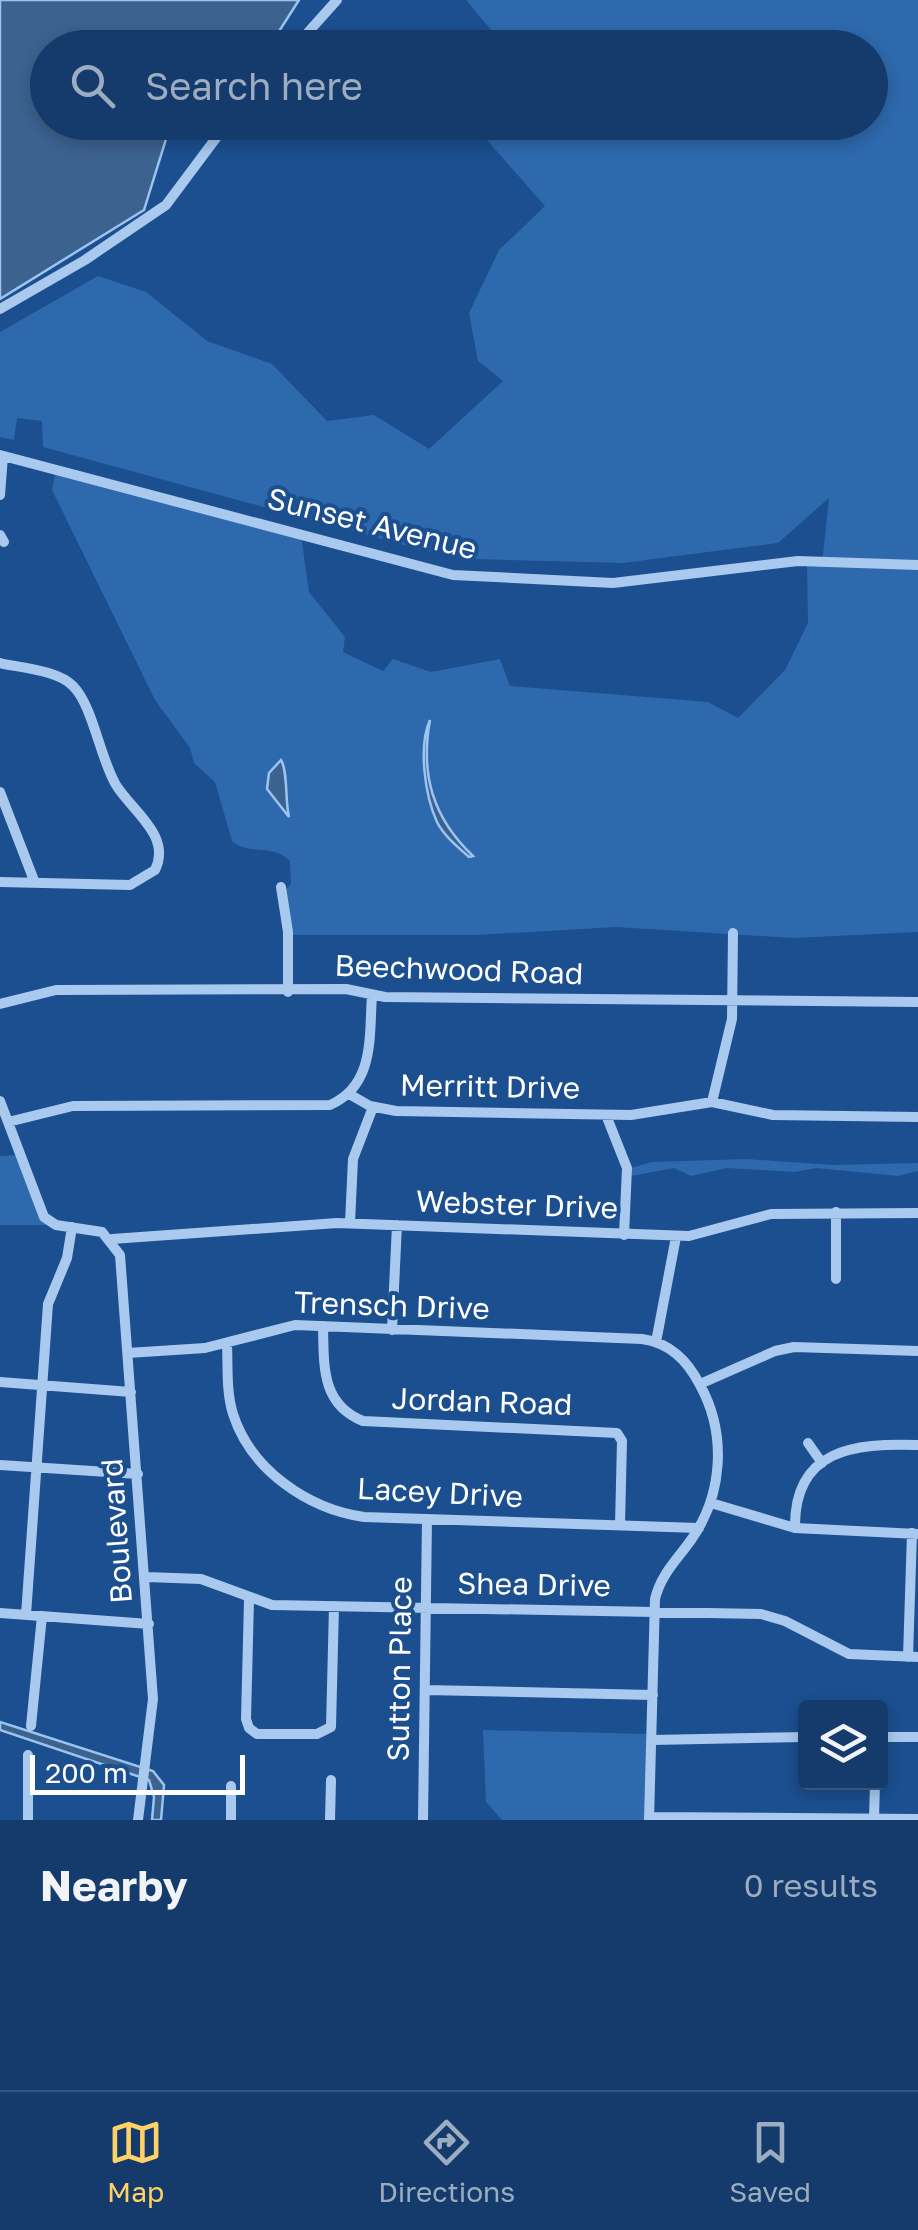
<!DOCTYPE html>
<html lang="en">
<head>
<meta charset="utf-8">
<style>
  :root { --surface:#143b6b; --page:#214673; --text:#f1f3f6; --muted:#9dadc1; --line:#33557e; --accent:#ffd166 }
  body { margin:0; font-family:"Golos Text",sans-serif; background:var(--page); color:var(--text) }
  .controls { position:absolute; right:30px; bottom:30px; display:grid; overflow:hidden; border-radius:10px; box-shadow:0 5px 15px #0003 }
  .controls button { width:90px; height:90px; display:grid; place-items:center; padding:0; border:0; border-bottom:2px solid var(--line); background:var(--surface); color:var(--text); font:50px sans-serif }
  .scale { position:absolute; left:30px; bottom:25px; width:215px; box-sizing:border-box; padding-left:10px; border:5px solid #fff; border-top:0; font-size:28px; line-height:35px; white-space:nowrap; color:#fff; -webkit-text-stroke:8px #1b4f8f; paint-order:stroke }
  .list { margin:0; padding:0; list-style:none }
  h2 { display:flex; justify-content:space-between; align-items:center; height:130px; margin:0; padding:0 40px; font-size:42px }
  h2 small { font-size:32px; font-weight:400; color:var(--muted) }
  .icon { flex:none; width:55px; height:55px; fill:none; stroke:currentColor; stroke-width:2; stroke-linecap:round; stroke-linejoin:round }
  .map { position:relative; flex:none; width:918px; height:1820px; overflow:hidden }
  .search { position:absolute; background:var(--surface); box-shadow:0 5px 15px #0003; left:30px; right:30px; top:30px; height:110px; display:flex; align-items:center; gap:25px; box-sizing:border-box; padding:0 35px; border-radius:55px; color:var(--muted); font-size:38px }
  .sheet { height:270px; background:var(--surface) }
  nav { display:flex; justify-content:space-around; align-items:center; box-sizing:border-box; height:140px; border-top:2px solid var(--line); background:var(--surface); font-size:28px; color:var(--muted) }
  nav a { display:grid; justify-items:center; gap:5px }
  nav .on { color:var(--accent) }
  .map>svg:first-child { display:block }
</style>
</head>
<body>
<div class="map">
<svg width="918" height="1820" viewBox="0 0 918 1820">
  <rect width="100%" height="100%" fill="#1b4f8f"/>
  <!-- green -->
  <path fill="#2e69ad" d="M 466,0 L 918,0 L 918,932 L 793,938 L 616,927 L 477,935 L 293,935 L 283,893 L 291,884 L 290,861 C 273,843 249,856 232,841 L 215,782 L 194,763 L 190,748 L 155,700 L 52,490 L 56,469 L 301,535 L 309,592 L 345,637 L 343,652 L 383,671 L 393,659 L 431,672 L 500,659 L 510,686 L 708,702 L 738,718 L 785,670 L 808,623 L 807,561 L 820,560 L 823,555 L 829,498 L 778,543 L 623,563 L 472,559 L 422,550 L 43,447 L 42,421 L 17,418 L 14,440 L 0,437 L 0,332 L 98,276 L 146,292 L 207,341 L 272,364 L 327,421 L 374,415 L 429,449 L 503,381 L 478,361 L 469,313 L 499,250 L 545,206 L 472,123 L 870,122 L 870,48 L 488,47 L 497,37 Z
    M 19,1155 L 36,1203 L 56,1225 L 0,1225 L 0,1156 Z
    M 746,1159 L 832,1165 L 918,1163 L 918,1171 L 898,1176 L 816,1168 L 795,1172 L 727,1168 L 691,1176 L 674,1168 L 626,1177 L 631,1168 L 652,1162 Z
    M 483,1730 L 649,1734 L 647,1820 L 502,1820 L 486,1802 Z"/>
  <!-- water -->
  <path fill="#3c6290" stroke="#9cc4f0" stroke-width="2.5" d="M 0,0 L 299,0 L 269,47 L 48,48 L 48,122 L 171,123 L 144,210 L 0,299 Z
    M 430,720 C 420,775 433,818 473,856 L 469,857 C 458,847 444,836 437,822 C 425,796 418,746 430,720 Z
    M 281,760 C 288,771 285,802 289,817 L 267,789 L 269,773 Z
    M 0,1722 L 153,1771 L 164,1785 L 161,1820 L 152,1820 L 154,1797 L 149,1780 L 0,1730 Z"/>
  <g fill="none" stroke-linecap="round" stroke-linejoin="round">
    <!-- minor -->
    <path stroke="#a9c9ee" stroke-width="10" d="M 294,48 L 337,0
      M 0,309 L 85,260 L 166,205 L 228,122
      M 0,455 L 453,575 L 613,583 L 798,561 L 918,565
      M 0,495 L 3,456
      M 0,535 L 4,542
      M 0,663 C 21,668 58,670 73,686 C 93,706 100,758 116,785 C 132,811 172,836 155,870 L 130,885 L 0,882
      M 0,792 L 35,883
      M 281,887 L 288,932 L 288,992
      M 0,1004 L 56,990 L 346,989 L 385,997 L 918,1002
      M 349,1094 L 370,1106 L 396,1111 L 631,1115 L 712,1102 L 773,1115 L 918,1117
      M 0,1101 L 44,1217 L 56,1225 L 102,1232 L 120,1255 L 153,1699 L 138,1820
      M 712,1102 L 732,1019 L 733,933
      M 606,1115 L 627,1168 L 624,1235
      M 8,1122 L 73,1106 L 330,1105 C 375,1085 369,1037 372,995
      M 350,1223 L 353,1159 L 373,1107
      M 112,1239 L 337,1223 L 689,1236 L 771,1214 L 918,1213
      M 836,1279 L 836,1212
      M 323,1326 C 324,1366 321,1404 363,1421 L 617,1433 L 622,1441 L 620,1525
      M 392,1330 L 397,1225
      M 656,1342 L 676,1237
      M 227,1343 C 228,1366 226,1392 233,1414 C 251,1470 308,1509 364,1517 L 699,1528
      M 128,1353 L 205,1348 L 295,1325 L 642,1339 C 670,1343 687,1360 700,1385 C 727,1434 723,1495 691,1540 C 677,1560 661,1574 655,1599 L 649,1820
      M 0,1382 L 131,1392
      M 700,1384 L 775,1351 L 794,1347 L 918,1351
      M 808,1443 L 822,1463
      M 0,1465 L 138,1474
      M 711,1503 L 795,1528 L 918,1534
      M 795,1528 C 794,1449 854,1443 918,1445
      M 146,1577 L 201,1579 L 272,1605 L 761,1614 L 785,1621 L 849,1654 L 918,1657
      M 249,1600 L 246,1719 L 249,1728 L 257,1734 L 317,1734 L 331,1727 L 334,1606
      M 0,1613 L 149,1624
      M 26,1615 L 48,1304 L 67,1258 L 72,1227
      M 908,1657 L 912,1533
      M 425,1690 L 653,1695
      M 31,1726 L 42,1616
      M 880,1737 L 918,1737
      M 652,1740 L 806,1737
      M 649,1817 L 918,1819
      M 28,1820 L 28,1755
      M 231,1820 L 231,1786
      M 330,1820 L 331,1780
      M 423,1820 L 427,1519
      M 874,1820 L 875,1782"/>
  </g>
  <g text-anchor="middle" stroke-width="8" stroke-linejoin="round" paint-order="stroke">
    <!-- street labels -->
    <g font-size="30" fill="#fff" stroke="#1b4f8f">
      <text transform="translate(372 524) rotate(14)" y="10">Sunset Avenue</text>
      <text transform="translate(459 970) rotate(2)" y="10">Beechwood Road</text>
      <text transform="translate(490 1087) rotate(1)" y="10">Merritt Drive</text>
      <text transform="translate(517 1205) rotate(2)" y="10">Webster Drive</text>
      <text transform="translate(392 1306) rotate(2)" y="10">Trensch Drive</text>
      <text transform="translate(482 1402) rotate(2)" y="10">Jordan Road</text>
      <text transform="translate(440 1493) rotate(3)" y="10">Lacey Drive</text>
      <text transform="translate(117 1531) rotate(-94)" y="10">Boulevard</text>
      <text transform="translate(534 1585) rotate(1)" y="10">Shea Drive</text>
      <text transform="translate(400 1669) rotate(-89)" y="10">Sutton Place</text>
    </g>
  </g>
</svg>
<div class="controls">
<button><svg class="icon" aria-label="layers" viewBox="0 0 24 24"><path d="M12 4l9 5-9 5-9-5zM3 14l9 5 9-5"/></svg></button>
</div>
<div class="scale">200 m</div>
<div class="search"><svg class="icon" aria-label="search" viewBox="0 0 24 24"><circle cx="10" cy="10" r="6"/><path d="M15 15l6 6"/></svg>Search here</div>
</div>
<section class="sheet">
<h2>Nearby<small>0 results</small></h2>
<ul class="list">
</ul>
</section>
<nav>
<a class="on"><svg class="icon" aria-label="map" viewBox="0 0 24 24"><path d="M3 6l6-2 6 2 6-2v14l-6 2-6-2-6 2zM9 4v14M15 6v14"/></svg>Map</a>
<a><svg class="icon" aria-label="directions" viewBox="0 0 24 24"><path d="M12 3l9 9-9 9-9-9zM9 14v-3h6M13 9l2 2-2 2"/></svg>Directions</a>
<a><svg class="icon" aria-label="saved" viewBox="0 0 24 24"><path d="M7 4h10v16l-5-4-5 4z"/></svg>Saved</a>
</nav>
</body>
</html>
